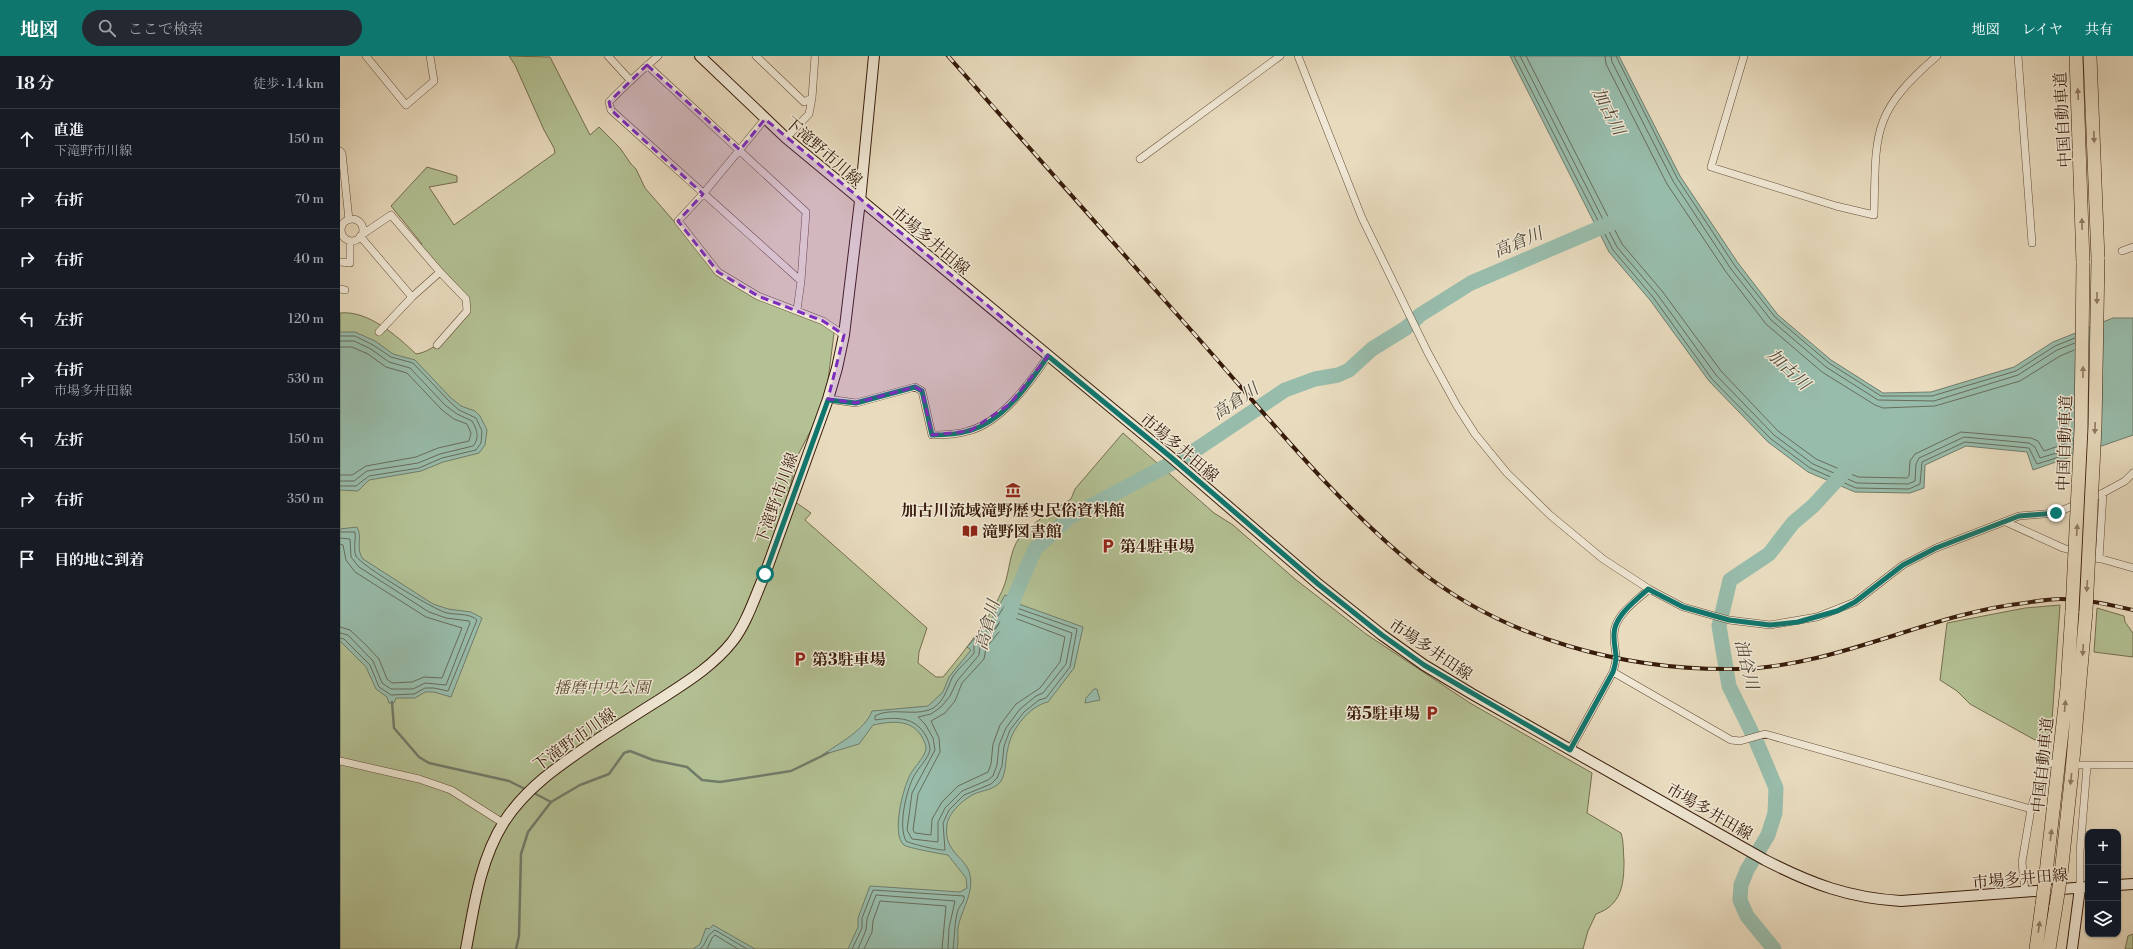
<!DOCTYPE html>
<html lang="ja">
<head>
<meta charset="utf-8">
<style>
  :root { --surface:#171b24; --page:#242831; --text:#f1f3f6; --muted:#9ea1a6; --line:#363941; --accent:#0f766e }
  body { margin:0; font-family:"Libre Bodoni","Noto Serif JP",serif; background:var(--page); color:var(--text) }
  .controls { position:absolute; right:12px; bottom:12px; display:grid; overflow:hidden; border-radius:8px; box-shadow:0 1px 3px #0004 }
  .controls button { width:36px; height:36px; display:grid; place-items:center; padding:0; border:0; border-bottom:1px solid var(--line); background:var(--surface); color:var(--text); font:20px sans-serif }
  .stop { position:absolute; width:12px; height:12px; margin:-9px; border:3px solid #0f766e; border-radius:50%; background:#fff }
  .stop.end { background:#0f766e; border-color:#fff; box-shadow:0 1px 4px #0008 }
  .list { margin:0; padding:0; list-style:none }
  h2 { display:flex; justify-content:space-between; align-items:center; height:52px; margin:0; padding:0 16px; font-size:17px }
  h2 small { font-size:13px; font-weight:400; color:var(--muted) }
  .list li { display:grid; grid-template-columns:26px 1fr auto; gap:12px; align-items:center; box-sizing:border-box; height:60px; padding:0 16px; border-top:1px solid var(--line) }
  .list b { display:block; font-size:15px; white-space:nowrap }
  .list p { margin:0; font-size:13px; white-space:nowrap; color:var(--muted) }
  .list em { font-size:13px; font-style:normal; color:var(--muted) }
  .icon { flex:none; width:22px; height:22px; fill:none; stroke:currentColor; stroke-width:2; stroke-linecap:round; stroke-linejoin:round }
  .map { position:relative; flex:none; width:1793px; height:893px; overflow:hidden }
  header { display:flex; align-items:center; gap:24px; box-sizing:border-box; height:56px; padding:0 20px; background:var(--accent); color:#fff }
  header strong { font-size:19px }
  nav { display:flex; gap:22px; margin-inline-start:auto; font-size:14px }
  .search { width:280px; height:36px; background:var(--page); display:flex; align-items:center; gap:10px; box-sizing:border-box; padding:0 14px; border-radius:22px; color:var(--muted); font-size:15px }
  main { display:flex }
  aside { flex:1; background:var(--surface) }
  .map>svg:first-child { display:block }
</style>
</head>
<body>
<header>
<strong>地図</strong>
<div class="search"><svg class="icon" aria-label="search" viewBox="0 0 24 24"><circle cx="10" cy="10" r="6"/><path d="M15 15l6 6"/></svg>ここで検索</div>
<nav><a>地図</a><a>レイヤ</a><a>共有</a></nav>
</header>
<main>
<aside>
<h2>18 分<small>徒歩 · 1.4 km</small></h2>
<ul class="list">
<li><svg class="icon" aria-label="ahead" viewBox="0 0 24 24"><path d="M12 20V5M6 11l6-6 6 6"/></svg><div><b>直進</b><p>下滝野市川線</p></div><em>150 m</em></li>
<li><svg class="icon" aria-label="right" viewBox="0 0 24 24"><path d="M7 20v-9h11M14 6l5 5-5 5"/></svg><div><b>右折</b></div><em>70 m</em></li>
<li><svg class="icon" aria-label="right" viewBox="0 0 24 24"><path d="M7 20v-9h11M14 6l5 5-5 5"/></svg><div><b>右折</b></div><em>40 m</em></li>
<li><svg class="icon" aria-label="left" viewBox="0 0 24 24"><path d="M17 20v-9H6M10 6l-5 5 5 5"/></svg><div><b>左折</b></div><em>120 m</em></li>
<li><svg class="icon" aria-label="right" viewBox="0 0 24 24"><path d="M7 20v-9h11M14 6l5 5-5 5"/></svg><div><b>右折</b><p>市場多井田線</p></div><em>530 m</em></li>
<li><svg class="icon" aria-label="left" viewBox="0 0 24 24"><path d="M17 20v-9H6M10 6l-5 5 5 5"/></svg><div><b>左折</b></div><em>150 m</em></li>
<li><svg class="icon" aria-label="right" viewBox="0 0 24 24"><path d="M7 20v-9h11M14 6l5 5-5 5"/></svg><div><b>右折</b></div><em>350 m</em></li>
<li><svg class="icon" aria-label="arrive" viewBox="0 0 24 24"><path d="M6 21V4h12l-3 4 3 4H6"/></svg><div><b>目的地に到着</b></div></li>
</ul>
</aside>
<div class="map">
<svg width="1793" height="893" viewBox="0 0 1793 893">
  <rect width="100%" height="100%" fill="#e8dbbe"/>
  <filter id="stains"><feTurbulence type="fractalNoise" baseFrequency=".005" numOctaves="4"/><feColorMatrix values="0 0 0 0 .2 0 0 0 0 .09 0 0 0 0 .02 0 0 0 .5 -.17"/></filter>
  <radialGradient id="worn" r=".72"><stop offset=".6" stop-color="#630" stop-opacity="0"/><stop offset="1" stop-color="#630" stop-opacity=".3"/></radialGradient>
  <!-- green -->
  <path fill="#b3c194" stroke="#756e4f" d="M 169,0 L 210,1 L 250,79 L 259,71 L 280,92 L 291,108 L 296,113 L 305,132 L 378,216 L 418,240 L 483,265 L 494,277 L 487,332 L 473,370 L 458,399 L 448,439 L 451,443 L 471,457 L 465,464 L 587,572 L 579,596 L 578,607 L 596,621 L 603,621 C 623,597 653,559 664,530 C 670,515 669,495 680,481 C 694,465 714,454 731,443 L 735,433 L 783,377 L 874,457 L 893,469 L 955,523 L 1026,578 L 1130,647 L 1252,717 L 1247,757 L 1281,777 C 1284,786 1283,795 1284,805 C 1284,830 1281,849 1256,858 L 1248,875 L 1243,893 L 0,893 L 0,257 C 28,254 57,280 76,298 C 98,295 113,271 127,255 L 126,243 L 79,190 L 82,188 L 51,150 L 87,111 L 117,120 L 117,126 L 89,131 L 114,169 L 215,97 L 214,92 L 204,74 L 175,9 Z
    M 1720,549 L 1711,679 L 1695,684 L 1630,648 L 1617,635 L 1600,624 L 1607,567 L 1685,552 Z
    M 1757,552 L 1784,560 L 1785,566 L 1793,577 L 1793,601 L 1754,596 Z
    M 1793,878 L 1793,893 L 1785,893 L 1788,880 Z"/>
  <!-- water -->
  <path fill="#98bcab" stroke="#717c6b" d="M 1170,0 L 1279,0 L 1340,120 L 1398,207 L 1438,259 L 1491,304 L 1543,337 L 1591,336 L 1674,311 L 1713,286 L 1773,262 L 1793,262 L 1793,379 L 1693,414 L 1687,396 L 1626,390 L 1585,409 L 1584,432 L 1570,437 L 1515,436 L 1468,416 L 1428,386 L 1369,325 L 1310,244 L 1269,196 Z
    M 0,276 L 15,276 L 35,285 L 53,298 L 75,304 L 111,342 L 121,350 L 135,355 L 140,360 L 147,374 L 145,389 L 139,397 L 103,406 L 81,415 L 29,424 L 18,435 L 0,434 Z
    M 17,471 C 23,481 15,493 23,503 L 93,548 L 108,553 L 131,556 L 142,562 L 111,641 L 94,636 L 85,636 L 75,642 L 56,642 L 54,647 L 49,647 L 47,641 L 36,633 L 26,611 L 0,585 L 0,473 Z
    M 665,539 L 676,543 L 675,546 L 649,580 L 676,547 L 743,571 L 734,612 L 708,646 C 689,650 671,674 668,692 C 665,703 667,715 661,725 C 655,734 643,734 634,738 C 624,743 608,757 607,769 C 603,797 627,801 630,819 C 634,838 621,854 618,872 C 617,879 619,886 617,893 L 508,893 L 518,871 L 518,862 L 530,830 L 620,836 L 627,832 L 626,822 L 608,799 C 602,798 568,792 564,789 C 551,779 563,732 570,719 C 574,711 585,701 586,693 C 586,688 584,685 582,681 C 572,663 552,665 533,669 L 519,688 L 482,699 C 498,688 525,674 532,655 L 588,650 L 603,636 L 609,621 L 631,594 L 627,591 L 649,567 Z
    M 754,633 L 757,633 L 760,644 L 745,647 L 746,642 Z
    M 373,869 L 415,893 L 353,893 L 360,888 L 366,872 L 369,873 Z"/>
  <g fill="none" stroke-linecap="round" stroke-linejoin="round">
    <!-- shore -->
    <path stroke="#686c5a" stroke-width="1" d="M 1174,0 L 1273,194 L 1313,241 L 1372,323 L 1431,383 L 1470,412 L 1516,432 L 1569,433 L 1580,428 L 1582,406 L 1625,386 L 1689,392 L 1697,408 L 1732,397
      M 1180,0 L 1277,191 L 1317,238 L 1376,319 L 1434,379 L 1473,408 L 1517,427 L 1568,428 L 1575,425 L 1576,408 L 1579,402 L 1624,381 L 1689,387 L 1695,391 L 1700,402 L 1733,392
      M 1186,0 L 1282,188 L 1322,235 L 1381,315 L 1438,375 L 1476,403 L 1518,421 L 1567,422 L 1569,420 L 1570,405 L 1575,398 L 1621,376 L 1691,382 L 1698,385 L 1704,395 L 1733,385
      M 1265,0 L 1266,8 L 1327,128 L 1386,216 L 1426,268 L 1482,316 L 1535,349 L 1543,352 L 1595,350 L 1680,325 L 1720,300 L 1734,294
      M 1271,0 L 1272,6 L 1333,125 L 1391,213 L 1431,264 L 1486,311 L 1538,344 L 1594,345 L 1678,319 L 1717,294 L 1735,287
      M 1276,0 L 1337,122 L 1395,210 L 1435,261 L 1489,307 L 1541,340 L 1592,340 L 1676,315 L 1715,290 L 1735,282
      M 0,280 L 15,280 L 33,289 L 51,301 L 73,307 L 109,345 L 119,354 L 136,362 L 142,375 L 141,387 L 136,394 L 102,402 L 79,412 L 29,420 L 16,430 L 0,430
      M 0,285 L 14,285 L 31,293 L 49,306 L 70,312 L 105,349 L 117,358 L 132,365 C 137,373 140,382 133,390 L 100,398 L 78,407 L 27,415 L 14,425 L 0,425
      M 0,291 L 12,291 L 28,298 L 46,311 L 67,317 L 102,354 L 114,363 L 127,368 L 131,377 L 129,385 L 98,392 L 76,401 L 26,410 L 12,419 L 0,419
      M 0,476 L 15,476 C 16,484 13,493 16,500 C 20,509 96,555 107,557 C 116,559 130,557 137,564 L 108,635 L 94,632 L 85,632 L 74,638 L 51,639 L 39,631 L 30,609 L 4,583 L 0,582
      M 0,482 L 10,483 L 11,501 L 19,511 L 89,556 L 106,562 L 129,565 L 130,567 L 106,629 L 85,627 L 73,633 L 51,633 L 42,627 L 33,605 L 8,579 L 0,577
      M 0,488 L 3,489 L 6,504 L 15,516 L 86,561 L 122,572 L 102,622 L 84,621 L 72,626 L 52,627 L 47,623 L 39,603 L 26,589 L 10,574 L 0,571
      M 669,544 L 674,551 L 737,573 L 730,611 L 706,642 L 699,644 L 684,656 L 670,674 L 664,690 L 662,710 L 657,722 L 651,728 L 624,739 L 609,754 L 603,767 L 605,794 C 601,795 571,788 566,785 C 558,770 566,735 574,720 C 578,712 588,703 590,694 C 590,689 588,684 586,680 C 575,660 555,661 535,664 L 535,660 C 550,651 572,660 589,654 C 603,649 607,633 612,622 C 617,613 628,605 634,597 L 634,589 L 652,569 Z
      M 668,554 L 732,577 L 726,608 L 703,637 L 696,640 L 680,653 L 666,672 L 659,689 L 657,709 L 653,720 L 648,724 L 622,735 L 605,752 L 598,766 L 598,786 L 572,783 L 567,774 L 572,737 L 595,694 L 593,682 L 585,668 L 578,661 L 591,658 L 601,651 L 610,640 L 617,625 L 639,599 L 640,590 L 656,572 Z
      M 672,561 L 725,581 L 720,606 L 700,632 L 676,648 L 660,669 L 653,688 L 651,708 L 648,716 L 618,730 L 602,746 L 592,763 L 591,779 L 575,777 L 573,774 L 578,738 L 600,696 L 599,682 L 591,665 L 605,657 L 615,645 L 622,627 L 644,603 L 646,592 Z
      M 360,893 C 368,887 364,881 375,874 L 407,893
      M 367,893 L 372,882 L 375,879 L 398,893
      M 512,893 L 522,872 L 522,862 L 533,834 L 624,840 C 625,845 620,849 618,854 C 614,867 615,880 613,893
      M 518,893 L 526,874 L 527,863 L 536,839 L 615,845 L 609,872 L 608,893
      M 524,893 L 532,876 L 533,865 L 540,845 L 606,850 L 602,893"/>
    <!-- stream -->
    <path stroke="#717c6b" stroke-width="2.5" d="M 52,646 L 54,672 L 79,701 L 89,707 L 169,725 L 187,734
      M 192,736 L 211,746
      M 176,893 L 179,880 L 181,798 L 188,776 L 211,746 L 240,729 L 269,718 L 284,697 L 290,695 L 313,704 L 347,711 L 362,724 L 380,726 L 451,715 L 488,697"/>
    <!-- river -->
    <path stroke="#98bcab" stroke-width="15" d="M 666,572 L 674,542 L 695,493 L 730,461 L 851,397 L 945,334 L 975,323 L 998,319 L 1009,314 L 1032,293 L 1066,272 L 1080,259 L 1131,227 L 1276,165
      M 1434,893 L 1407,860 L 1400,844 L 1401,829 L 1407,814 L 1428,779 L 1435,757 L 1436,732 L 1417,687 L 1389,630 L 1379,570 L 1390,524 L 1429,498 L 1453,467 L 1473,450 L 1508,412"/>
    <!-- street casing -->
    <g stroke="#634b37" stroke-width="8">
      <path id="street" d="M 26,0 L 66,49 L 94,25 L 90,0
        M 268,0 L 290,24
        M 416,0 L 464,46 L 472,42 L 475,0
        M 958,0 L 1022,162 L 1088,297 L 1117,350 L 1135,378 L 1167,417 L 1210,459 L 1263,503 L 1309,533 L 1343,551 L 1389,564 L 1430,569 L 1477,561 L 1515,546 L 1563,509 L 1596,492 L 1679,460 L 1716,457 L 1763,437 L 1785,425 L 1793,417
        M 1404,0 L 1371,111 L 1496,150 L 1534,159 C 1536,76 1531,57 1597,0
        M 1678,0 L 1692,187
        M 307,9 L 466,156 L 461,225 L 271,54 L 269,46 C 285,29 301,15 318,0
        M 425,63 L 363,138 L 338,165 L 378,216 L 418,240 L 483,265 L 504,279
        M 446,82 L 469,58 L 472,42
        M 0,95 L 2,97 L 9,164
        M 800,103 L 940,0
        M1 174a11 11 0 1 1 22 0a11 11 0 1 1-22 0Z
        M 1782,195 L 1793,191
        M 0,206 L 10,207 L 10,185
        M 0,233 L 5,234
        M 72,241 L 20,180 L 51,159 L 100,216
        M 457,254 L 461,225
        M 39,276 L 72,241 L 100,216 L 126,243 L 127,255 L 97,289
        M 488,343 L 516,347 L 575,331 L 582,335 L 592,379 C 604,379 616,379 628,375 C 661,367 690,327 708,300
        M 1666,466 L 1723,492 L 1793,512
        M 1759,503 L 1763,437
        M 1273,616 L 1391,684 L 1400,685 L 1425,678 L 1691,753
        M 1230,694 L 1273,616 C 1279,597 1274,597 1274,580 C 1273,560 1296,545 1309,533
        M 0,705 L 79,723 L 111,734 L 163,767
        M 1740,709 L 1793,709
        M 1740,832 L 1740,796 L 1747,710
        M 1685,836 L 1682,806 L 1691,753 L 1703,711 L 1706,708 L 1711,707"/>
    </g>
    <!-- secondary casing -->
    <g stroke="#371b0a" stroke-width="12">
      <path id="secondary" d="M 360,0 L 446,82 L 832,402 L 978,528 L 1042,579 L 1084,609 L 1132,638 L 1425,804 C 1472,828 1509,842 1561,845 L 1748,831
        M 1778,829 L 1793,828
        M 126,893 C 134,850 140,804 164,766 C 187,730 223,707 258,683 C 278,670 298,657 319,644 C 345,627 372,611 392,586 C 407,567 415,540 425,518 L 488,343 L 497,312 L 504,279 L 520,145 L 534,0
        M 1732,893 L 1740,832"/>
    </g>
    <!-- highway casing -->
    <g stroke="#371b0a" stroke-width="14">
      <path id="highway" d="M 1736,0 L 1743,207
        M 1750,0 L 1758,203
        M 1706,817 L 1727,632 L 1732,555
        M 1721,818 L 1732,715 L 1746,555
        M 1696,893 L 1702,849
        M 1709,893 L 1716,850"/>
    </g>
    <!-- street -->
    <use href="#street" stroke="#f0e8d5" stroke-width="7"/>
    <!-- secondary -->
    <use href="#secondary" stroke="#f0e8d5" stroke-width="10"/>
    <!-- highway -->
    <use href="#highway" stroke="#e8dbbe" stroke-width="13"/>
    <!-- rail casing -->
    <g stroke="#371b0a" stroke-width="4">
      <path id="rail" d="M 608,0 C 692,94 775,188 858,282 C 928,361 995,446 1078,513 C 1165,583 1286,615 1397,613 C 1497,611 1587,558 1685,547 C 1697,545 1710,543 1721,543 C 1745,543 1770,549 1793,554"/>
    </g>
    <!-- rail -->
    <use href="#rail" stroke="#f0e8d5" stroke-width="2.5" stroke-dasharray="8" stroke-linecap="butt"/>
    <!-- highway-bridge casing -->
    <g stroke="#371b0a" stroke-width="14" stroke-linecap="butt">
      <path id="highway-bridge" d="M 1732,555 L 1741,373 L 1743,207
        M 1746,555 L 1755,370 L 1758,203
        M 1702,849 L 1706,817
        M 1716,850 L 1721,818"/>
    </g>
    <!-- highway-bridge -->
    <use href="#highway-bridge" stroke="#e8dbbe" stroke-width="13"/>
  </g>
  <!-- one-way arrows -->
  <defs><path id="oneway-solid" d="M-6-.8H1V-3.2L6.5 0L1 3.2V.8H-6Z"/></defs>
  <g fill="#907b64">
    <use href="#oneway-solid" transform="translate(1738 38) rotate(-93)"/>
    <use href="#oneway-solid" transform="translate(1754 81) rotate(88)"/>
    <use href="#oneway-solid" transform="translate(1742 168) rotate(-91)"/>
    <use href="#oneway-solid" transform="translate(1757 242) rotate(90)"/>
    <use href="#oneway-solid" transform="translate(1743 316) rotate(-89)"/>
    <use href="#oneway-solid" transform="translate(1755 372) rotate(92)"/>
    <use href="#oneway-solid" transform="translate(1737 474) rotate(-86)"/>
    <use href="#oneway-solid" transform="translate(1747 530) rotate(94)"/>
    <use href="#oneway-solid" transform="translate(1743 594) rotate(94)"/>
    <use href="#oneway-solid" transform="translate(1725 650) rotate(-84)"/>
    <use href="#oneway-solid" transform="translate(1731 723) rotate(96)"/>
    <use href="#oneway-solid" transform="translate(1711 779) rotate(-83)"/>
    <use href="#oneway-solid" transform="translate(1699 871) rotate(-82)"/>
  </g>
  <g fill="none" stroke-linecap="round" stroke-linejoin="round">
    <!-- route -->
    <path stroke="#0f766e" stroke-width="5" d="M 425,518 L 488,344 L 516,347 L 575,331 L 582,335 L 592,379 C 604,379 616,379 628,375 C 663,366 689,328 708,300 L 832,402 L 978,528 L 1042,579 L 1084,609 L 1230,694 L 1273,616 C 1279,597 1274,597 1274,580 C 1273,560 1296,545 1308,533 L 1343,551 L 1389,564 L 1430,569 L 1458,566 L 1497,555 L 1515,546 L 1563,509 L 1596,492 L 1679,460 L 1716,457"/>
  </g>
  <!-- marked area -->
  <path fill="#7b2cbf" fill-opacity="0.2" stroke="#7b2cbf" stroke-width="3" stroke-dasharray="8 5" stroke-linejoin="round" d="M 307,9 L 400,94 L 425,63 L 708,300 L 670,348 L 630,375 L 592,379 L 582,335 L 575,331 L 516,347 L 488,343 L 504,279 L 483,265 L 418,240 L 378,216 L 338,165 L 363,138 L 271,54 L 269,46 Z"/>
  <!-- icons -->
  <defs>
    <g id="museum-bare" transform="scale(1.2)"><path d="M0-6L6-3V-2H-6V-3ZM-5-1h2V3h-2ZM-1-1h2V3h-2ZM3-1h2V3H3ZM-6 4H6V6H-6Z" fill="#8f2418" stroke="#f0e8d5" stroke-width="2.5" paint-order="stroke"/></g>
    <g id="library-bare" transform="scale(1.2)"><path d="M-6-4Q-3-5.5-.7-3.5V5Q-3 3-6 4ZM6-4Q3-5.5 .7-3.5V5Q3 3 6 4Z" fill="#8f2418" stroke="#f0e8d5" stroke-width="2.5" paint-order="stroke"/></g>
    <g id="parking-bare" transform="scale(1.2)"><path d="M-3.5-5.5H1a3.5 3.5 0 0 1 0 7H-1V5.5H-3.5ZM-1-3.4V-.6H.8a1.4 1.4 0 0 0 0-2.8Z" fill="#8f2418" stroke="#f0e8d5" stroke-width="2.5" paint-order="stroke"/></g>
  </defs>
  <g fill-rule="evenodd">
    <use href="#museum-bare" x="673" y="434"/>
    <use href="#library-bare" x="630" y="475"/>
    <use href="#parking-bare" x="768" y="490"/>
    <use href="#parking-bare" x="460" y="603"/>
    <use href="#parking-bare" x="1092" y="657"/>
  </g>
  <g text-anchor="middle" stroke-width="3" stroke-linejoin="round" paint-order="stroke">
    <!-- street labels -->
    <g font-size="16" fill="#371b0a" stroke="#f0e8d5">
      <text transform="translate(1722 64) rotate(-93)" y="6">中国自動車道</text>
      <text transform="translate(484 95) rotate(41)" y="6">下滝野市川線</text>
      <text transform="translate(591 184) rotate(40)" y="6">市場多井田線</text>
      <text transform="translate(1724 387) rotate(-88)" y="6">中国自動車道</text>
      <text transform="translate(840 391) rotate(40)" y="6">市場多井田線</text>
      <text transform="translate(436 442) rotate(-70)" y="6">下滝野市川線</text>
      <text transform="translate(1091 593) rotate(34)" y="6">市場多井田線</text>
      <text transform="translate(234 683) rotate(-35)" y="6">下滝野市川線</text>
      <text transform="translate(1702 709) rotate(-84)" y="6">中国自動車道</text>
      <text transform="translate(1370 755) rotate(30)" y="6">市場多井田線</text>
      <text transform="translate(1680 822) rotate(-5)" y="6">市場多井田線</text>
    </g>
    <!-- poi labels -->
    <g font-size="16" font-weight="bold" fill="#371b0a" stroke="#f0e8d5" text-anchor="start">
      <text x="673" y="460" text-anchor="middle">加古川流域滝野歴史民俗資料館</text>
      <text x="642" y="481">滝野図書館</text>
      <text x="780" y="496">第4駐車場</text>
      <text x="472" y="609">第3駐車場</text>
      <text x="1080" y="663" text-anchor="end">第5駐車場</text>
    </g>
    <!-- park labels -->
    <g font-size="16" font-style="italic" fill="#5c4d33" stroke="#f0e8d5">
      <text x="262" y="637">播磨中央公園</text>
    </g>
    <!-- water labels -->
    <g font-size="17" font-style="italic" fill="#544b3a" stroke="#f0e8d5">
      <text transform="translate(1269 55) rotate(63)" y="6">加古川</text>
      <text transform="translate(1178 186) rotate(-23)" y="6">高倉川</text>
      <text transform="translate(1449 313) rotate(43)" y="6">加古川</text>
      <text transform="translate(895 345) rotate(-34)" y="6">高倉川</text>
      <text transform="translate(647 569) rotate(-75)" y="6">高倉川</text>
      <text transform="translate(1407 608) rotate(76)" y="6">油谷川</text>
    </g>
  </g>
  <rect width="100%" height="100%" filter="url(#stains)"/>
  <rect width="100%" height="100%" fill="url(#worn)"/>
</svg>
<div class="controls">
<button>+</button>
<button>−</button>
<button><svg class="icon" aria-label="layers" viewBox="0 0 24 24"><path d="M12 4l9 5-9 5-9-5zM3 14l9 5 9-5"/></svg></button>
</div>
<div class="stop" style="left:425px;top:518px"></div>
<div class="stop end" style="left:1716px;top:457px"></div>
</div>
</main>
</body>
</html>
